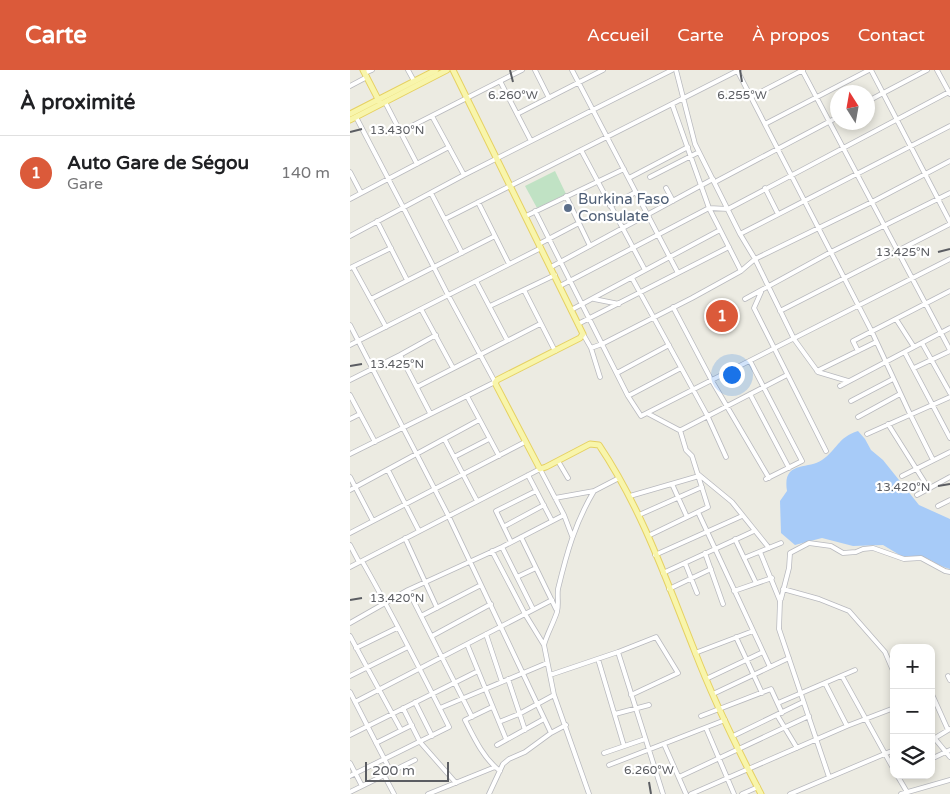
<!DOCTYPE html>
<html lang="fr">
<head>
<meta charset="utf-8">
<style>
  :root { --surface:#fff; --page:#f6f6f6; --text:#202124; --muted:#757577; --line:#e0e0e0; --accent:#db5a3a }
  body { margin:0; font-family:"Varela Round",sans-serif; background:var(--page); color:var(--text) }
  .controls { position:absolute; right:15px; bottom:15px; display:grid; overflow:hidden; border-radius:10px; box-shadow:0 2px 8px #0003 }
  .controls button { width:45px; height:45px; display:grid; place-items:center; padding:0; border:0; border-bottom:1px solid var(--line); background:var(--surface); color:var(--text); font:25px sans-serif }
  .compass { position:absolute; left:480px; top:15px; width:45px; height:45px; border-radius:50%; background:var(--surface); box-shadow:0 2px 8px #0003; rotate:349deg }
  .scale { position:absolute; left:15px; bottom:12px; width:84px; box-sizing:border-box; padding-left:5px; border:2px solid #5b5d62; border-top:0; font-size:14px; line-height:18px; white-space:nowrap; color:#5b5d62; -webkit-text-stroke:4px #fff; paint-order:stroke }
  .you { position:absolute; left:381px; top:304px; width:18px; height:18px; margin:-12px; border:4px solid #fff; border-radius:50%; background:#1a73e8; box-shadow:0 0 0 8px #1a73e833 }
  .badge { display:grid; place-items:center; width:32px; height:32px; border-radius:50%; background:var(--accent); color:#fff; font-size:16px; font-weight:700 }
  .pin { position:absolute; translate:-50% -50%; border:2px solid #fff; box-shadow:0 1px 5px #0006 }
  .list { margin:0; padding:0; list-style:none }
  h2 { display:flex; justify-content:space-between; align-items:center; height:65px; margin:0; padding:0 20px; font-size:21px }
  h2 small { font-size:16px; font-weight:400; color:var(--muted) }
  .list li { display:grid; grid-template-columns:32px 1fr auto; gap:15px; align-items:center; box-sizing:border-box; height:75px; padding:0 20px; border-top:1px solid var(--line) }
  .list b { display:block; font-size:19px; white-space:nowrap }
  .list p { margin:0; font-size:16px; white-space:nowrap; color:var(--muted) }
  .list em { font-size:16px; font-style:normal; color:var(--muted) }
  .icon { flex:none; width:28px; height:28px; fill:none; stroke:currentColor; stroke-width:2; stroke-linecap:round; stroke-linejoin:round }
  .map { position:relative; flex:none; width:600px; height:724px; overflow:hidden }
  header { display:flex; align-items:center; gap:30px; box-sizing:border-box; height:70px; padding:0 25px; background:var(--accent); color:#fff }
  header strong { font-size:24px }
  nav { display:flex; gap:28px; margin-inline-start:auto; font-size:18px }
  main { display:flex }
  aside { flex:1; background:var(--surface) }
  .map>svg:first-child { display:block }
</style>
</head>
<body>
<header>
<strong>Carte</strong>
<nav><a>Accueil</a><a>Carte</a><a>À propos</a><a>Contact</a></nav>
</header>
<main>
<aside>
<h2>À proximité<small></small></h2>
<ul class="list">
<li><span class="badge">1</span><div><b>Auto Gare de Ségou</b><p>Gare</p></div><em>140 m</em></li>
</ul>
</aside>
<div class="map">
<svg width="600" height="724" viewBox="0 0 600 724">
  <rect width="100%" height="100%" fill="#ecebe2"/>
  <!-- green -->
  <path fill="#c0e2c4" d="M 205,101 L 216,124 L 187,138 L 175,116 Z"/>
  <!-- water -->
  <path fill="#a7cbf8" d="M 508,361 L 515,369 L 521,380 L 533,390 L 569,435 L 600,449 L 600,499 C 578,493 581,483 553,487 L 533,475 L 503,476 L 472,468 L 445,475 L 431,463 L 430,431 L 437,421 C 432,390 458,400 472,390 C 488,379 487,368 508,361 Z"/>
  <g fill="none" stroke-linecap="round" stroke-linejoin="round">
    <!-- minor casing -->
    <g stroke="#b8b9be" stroke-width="5.5">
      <path id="minor" d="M 58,0 L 64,11
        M 185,0 L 199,28
        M 222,0 L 328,203
        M 326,0 L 345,74 L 390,164 L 405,189 L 444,269 L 468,302 L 498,311
        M 387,0 L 522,262 L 560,344 L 583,390
        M 452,0 L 600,280
        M 521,0 L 600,152
        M 587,0 L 600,24
        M 15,3 L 22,0
        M 150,11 L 181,71
        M 0,16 L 17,7
        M 401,27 L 453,0
        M 518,31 L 577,0
        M 35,32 L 67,94
        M 322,34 L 359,138 L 391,201
        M 167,44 L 253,0
        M 82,46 L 114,105
        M 415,54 L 519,0
        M 50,62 L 172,0
        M 231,80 L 295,200
        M 0,102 L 11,123
        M 300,107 L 349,82
        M 279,108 L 338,77
        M 365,112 L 488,47
        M 316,118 L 323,131
        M 415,118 L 428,144
        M 81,123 L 112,183
        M 216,126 L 240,176
        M 0,129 L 99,77
        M 128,132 L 159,194
        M 260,136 L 286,122
        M 185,141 L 278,326 L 291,346 L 600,189
        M 176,146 L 274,99
        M 95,149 L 389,0
        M 27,151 L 57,210
        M 390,164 L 600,56
        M 0,166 L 114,105 L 322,0
        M 189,174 L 229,153
        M 3,197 L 36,257
        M 201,197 L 363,109
        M 0,198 L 41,178
        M 282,208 L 357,345 L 376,387
        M 126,211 L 157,270
        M 210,216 L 359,138 L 378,139 L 599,22
        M 174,220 L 205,281
        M 412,220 L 404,238 L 476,381
        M 21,229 L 145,166
        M 244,229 L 269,234
        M 395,229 L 481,182 L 600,123
        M 140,236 L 205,205
        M 323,237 L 362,311 L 419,408
        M 71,239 L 103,298
        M 221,240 L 370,160
        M 430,241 L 600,154
        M 546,249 L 564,277
        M 228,254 L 379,177
        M 0,255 L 98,445 L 201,663
        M 233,264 L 241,278 L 250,307
        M 572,273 L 600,323
        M 0,275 L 191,178
        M 241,278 L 252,274 L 342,228 L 391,201 L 405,189 L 522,132 L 600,91
        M 508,281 L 503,271 L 600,221
        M 555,283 L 600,368
        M 50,285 L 80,343
        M 400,291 L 452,391 L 416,409
        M 564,298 L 600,281
        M 467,301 L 526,272
        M 267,303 L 319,275
        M 0,310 L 50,285 L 86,265
        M 490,316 L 600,258
        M 67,317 L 190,254
        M 400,324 L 439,398
        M 0,325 L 25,372
        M 117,326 L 149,386
        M 278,326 L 331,298
        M 501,331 L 543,309
        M 297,343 L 329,360 L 331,360 L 437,305
        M 508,347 L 550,324
        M 0,349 L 10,344
        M 538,354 L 579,419
        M 517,364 L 600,327
        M 95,370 L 127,431
        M 0,384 L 145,312 L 98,225 L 53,137 L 6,47
        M 104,387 L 139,369
        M 208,391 L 218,408
        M 38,400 L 69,461
        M 348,404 L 382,432 L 419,478
        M 178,405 L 202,451
        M 552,406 L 600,382
        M 0,407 L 23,451
        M 322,414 L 337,447
        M 0,420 L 129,350
        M 567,425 L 600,407
        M 280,426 L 349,406
        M 205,428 L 244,421 L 269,408
        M 588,436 L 600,430
        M 348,442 L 420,597
        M 289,445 L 352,417
        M 155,456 L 194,435
        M 0,463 L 175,372
        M 298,466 L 358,437 L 342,386 L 336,380 L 330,360
        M 171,467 L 206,539
        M 55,468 L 87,538
        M 385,469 L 406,513
        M 161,472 L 146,441 L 186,421
        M 0,475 L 9,492
        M 152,477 L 183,539
        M 142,481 L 175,544 L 194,575 L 204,625 L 239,724
        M 410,482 L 430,531 L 429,559 L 479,707
        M 355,483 L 373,534
        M 305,485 L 392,446
        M 394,488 L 431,473
        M 335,493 L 347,523
        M 0,497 L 190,399 L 214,445 L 222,466
        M 313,503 L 404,461
        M 167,507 L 186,498
        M 319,519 L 361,499
        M 433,519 L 469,529 L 499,541 L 535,582 L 544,603
        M 58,520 L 122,647
        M 384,521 L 422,508
        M 431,529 L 439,498 L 440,483 L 459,473 L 481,476 L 493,483 L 506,482 L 513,479 L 523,478 L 554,489 L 571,488 L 595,501 L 600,502
        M 71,546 L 131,515
        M 0,553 L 58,520 L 152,477 L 214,445
        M 136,564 L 152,612
        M 0,566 L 51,660
        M 82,566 L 141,534
        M 386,567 L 412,623
        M 117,574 L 156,669
        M 194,575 C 197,564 203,554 207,542 C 209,535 207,527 208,519 C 217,482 225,453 244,421
        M 6,578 L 47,558
        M 268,582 L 313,724
        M 345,583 L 403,561
        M 248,589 L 274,676
        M 200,605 L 268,582 L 306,567 L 328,603 L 281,625
        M 0,606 L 58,577
        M 492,606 L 544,700
        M 598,606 L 600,610
        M 158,609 L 175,660
        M 356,609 L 413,582
        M 475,613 L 497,656
        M 0,622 L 41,702
        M 581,622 L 598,660
        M 363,624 L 439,588
        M 5,632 L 202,530
        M 65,632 L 82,666
        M 428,633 L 505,600
        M 142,637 L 115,650 C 124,668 134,689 150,701
        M 53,638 L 70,672 L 106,713
        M 90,638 L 197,593
        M 265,644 L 299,635
        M 427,645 L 447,678
        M 351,646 L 421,619 L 432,643
        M 149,652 L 169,644 L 204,625
        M 356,658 L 384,724
        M 581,664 L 600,687
        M 0,665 L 128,601
        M 383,666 L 453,632
        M 585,668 L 600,659
        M 26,673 L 62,655
        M 314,674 L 336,724
        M 147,675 L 194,649
        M 254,683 L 295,669
        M 581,689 L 600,680
        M 0,693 L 12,716
        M 259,695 L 375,650
        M 34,705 L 44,724
        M 547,705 L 557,722
        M 0,706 L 99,657 C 71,601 43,545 12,491
        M 329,707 L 459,646
        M 0,722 L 65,690
        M 78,724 L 145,697
        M 139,724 L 153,694 L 159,689 L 175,682 L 201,663 L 216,655
        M 341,724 L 497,656 L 544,638
        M 392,724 L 408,717
        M 440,724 L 544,680
        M 551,724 L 600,710"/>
    </g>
    <!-- major casing -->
    <g stroke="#e6d162" stroke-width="7">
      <path id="major" d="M 13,0 L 29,31
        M 103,0 L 233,264 L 230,268 L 147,310 L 145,313 L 190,399 L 196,397 L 240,374 L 249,375 C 292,439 317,512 345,582 C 364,631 387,678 411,724
        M 0,44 L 86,0
        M 0,50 L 97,0"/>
    </g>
    <!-- minor -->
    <use href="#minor" stroke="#fff" stroke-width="4"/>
    <!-- major -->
    <use href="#major" stroke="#f8f5ab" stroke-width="5"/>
  </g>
  <!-- ticks -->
  <path fill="none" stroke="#5b5d62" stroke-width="2" d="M 160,0 L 163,12M 390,0 L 392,12M 0,62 L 12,59M 588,182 L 600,179M 0,296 L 12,294M 588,416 L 600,414M 0,530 L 12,528M 299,712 L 301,724"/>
  <!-- markers -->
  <circle fill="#5c6f8a" stroke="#fff" stroke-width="2" cx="218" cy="138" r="5"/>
  <g text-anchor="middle" stroke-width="4.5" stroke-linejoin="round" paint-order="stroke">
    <!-- service labels -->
    <g font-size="15" fill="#4e5e75" stroke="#fff" text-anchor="start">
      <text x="228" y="134">Burkina Faso<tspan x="228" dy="17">Consulate</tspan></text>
    </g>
  </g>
  <g font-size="12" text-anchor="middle" fill="#5b5d62" stroke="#fff" stroke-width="4.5" stroke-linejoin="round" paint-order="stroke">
    <text x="163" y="29">6.260°W</text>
    <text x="392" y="29">6.255°W</text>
    <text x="47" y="64">13.430°N</text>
    <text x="553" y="186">13.425°N</text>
    <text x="47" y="298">13.425°N</text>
    <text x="553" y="421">13.420°N</text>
    <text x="47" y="532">13.420°N</text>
    <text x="299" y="704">6.260°W</text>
  </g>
</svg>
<div class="controls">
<button>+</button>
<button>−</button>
<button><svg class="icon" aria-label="layers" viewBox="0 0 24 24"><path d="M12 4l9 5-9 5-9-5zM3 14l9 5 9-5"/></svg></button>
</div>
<svg class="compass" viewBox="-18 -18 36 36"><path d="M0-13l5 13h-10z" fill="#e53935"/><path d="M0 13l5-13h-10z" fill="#757577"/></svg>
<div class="scale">200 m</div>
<div class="you"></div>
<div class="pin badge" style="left:372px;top:246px">1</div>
</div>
</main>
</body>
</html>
